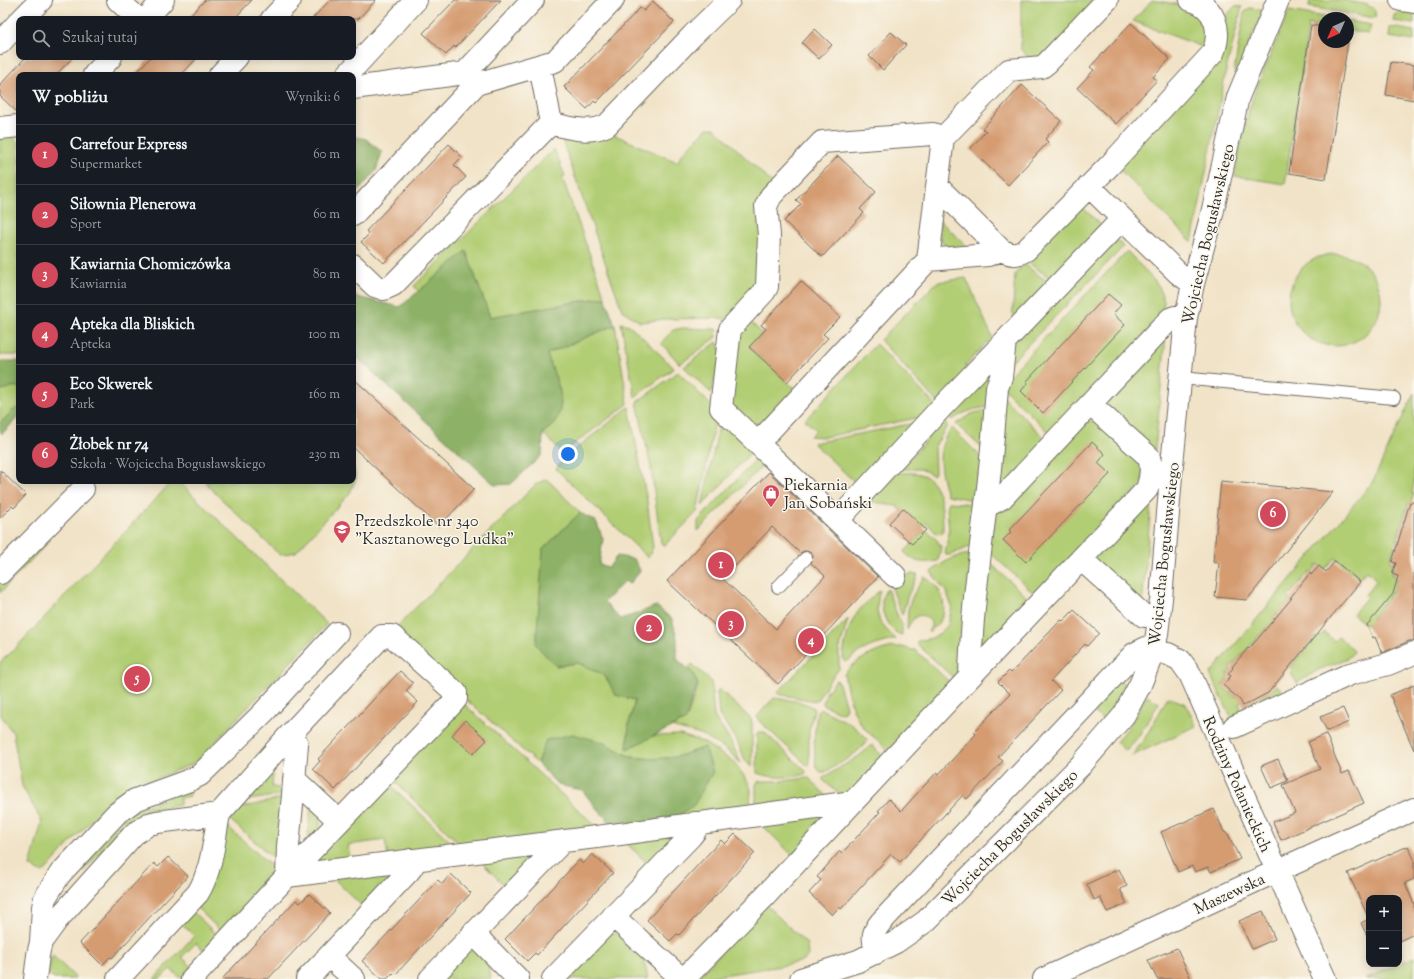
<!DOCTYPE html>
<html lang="pl">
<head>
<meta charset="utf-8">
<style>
  :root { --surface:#171b24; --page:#20242c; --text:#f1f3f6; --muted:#9ea1a6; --line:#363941; --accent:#d1495b }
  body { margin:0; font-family:"Sorts Mill Goudy",serif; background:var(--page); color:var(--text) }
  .controls { position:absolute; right:12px; bottom:12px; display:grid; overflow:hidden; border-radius:8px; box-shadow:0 2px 10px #0003 }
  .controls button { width:36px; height:36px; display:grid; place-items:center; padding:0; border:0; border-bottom:1px solid var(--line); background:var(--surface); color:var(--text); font:20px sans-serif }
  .compass { position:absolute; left:1318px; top:12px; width:36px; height:36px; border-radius:50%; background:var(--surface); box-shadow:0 2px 10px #0003; rotate:225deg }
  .you { position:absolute; left:568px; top:454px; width:14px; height:14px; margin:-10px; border:3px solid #fff; border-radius:50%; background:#1a73e8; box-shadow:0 0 0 6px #1a73e833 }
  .badge { display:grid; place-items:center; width:26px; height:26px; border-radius:50%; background:var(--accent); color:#fff; font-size:13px; font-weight:700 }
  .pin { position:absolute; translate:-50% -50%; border:2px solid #fff; box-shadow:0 1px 4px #0006 }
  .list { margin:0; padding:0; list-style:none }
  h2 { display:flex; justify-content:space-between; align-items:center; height:52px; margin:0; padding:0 16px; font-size:17px }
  h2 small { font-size:13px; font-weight:400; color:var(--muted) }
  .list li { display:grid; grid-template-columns:26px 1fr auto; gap:12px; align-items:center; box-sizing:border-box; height:60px; padding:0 16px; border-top:1px solid var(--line) }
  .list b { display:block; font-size:15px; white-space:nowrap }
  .list p { margin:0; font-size:13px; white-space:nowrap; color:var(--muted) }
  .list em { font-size:13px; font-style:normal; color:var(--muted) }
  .icon { flex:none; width:22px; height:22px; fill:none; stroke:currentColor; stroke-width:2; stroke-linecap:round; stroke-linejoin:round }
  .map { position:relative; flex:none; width:1414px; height:979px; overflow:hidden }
  .search { position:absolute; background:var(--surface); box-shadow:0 2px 10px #0003; left:16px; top:16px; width:340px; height:44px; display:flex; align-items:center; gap:10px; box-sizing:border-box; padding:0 14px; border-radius:8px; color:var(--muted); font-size:15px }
  .panel { position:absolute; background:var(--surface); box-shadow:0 2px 10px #0003; left:16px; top:72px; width:340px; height:412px; border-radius:8px }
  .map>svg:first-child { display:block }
</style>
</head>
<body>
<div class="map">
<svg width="1414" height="979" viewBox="0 0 1414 979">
  <rect width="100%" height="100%" fill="#fbf7ec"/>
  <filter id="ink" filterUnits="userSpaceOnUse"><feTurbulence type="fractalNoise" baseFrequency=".025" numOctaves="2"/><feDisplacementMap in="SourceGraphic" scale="8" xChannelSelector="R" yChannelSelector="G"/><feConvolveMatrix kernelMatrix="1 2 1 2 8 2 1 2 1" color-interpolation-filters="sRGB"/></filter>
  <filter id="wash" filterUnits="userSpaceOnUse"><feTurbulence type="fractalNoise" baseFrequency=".012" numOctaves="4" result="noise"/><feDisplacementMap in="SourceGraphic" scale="16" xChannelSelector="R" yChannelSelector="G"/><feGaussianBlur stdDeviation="0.9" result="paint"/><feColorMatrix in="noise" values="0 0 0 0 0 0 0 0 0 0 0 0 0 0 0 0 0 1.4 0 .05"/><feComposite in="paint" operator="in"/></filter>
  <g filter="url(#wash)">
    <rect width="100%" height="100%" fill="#f1e3c7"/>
    <!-- green -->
    <path fill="#b2ce75" stroke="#6e7c50" d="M 1021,0 L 1099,0 L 1048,55 L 1031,60 L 1021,50 Z
      M 1152,0 L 1194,7 L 1204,16 L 1208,49 L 1133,21 Z
      M 1310,0 L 1342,0 L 1368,5 L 1368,6 C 1375,8 1376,12 1375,18 L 1309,7 Z
      M 1235,6 L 1242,7 L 1227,66 L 1192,242 L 1116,166 L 1219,57 L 1222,20 Z
      M 1249,8 L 1260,9 L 1262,13 L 1237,72 L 1234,72 L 1244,13 Z
      M 1401,10 L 1414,12 L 1414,24 L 1393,21 L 1394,15 L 1401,12 Z
      M 1289,11 L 1330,18 L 1324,18 L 1324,26 L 1309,24 L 1285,184 L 1234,176 L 1249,110 L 1255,92 Z
      M 1348,21 L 1371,25 L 1369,34 L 1348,30 Z
      M 1390,27 L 1414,31 L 1414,41 L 1389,37 Z
      M 707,128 L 715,128 L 773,184 L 763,284 L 726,319 L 717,318 L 667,319 L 640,322 L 622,310 L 560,134 L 603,130 L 677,162 L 683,153 Z
      M 10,134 L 19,143 L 19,255 L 17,255 L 19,263 L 19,355 L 0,355 L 0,135 Z
      M 554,149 L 565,176 L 562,177 L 605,297 L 490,317 L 466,251 L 419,292 L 414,286 Z
      M 1080,205 L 1103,227 L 1053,280 L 1026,261 Z
      M 939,220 L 970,249 L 950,248 L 941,242 Z
      M 1117,240 L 1123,247 L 1007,366 L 1009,345 Z
      M 1127,251 L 1159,286 L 1164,302 L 1162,315 L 1053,436 L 1004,389 L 1005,380 Z
      M1289 300a46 46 0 1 1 92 0a46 46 0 1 1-92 0Z
      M 1024,264 L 1049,283 L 1012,323 L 1015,274 Z
      M 966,278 L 994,341 L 993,343 L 987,342 L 965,366 L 969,370 L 938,403 L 880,340 L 937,282 Z
      M 746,318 L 762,333 L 749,347 L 797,391 L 762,423 L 753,424 L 735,415 L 726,387 L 734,332 Z
      M 621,323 L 629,325 L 635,330 L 674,368 L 635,397 Z
      M 615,325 L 628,404 L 562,453 L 543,433 L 554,424 L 560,391 L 547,354 Z
      M 682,328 L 716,329 L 717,337 L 680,364 L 661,343 L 673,330 Z
      M 1166,335 L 1155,450 L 1101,402 Z
      M 717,342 L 722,354 L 711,393 L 684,367 Z
      M 876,344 L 936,406 L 926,416 L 824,437 L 810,436 L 816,430 L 805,420 Z
      M 992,370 L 989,407 C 975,408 964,412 952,420 L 947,414 Z
      M 678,372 L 717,411 L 697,512 L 664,546 L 661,543 L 651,468 L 637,402 Z
      M 16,386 L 19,388 L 19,407 L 11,412 L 0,424 L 0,390 C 6,390 10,387 16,386 Z
      M 1414,393 L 1414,484 L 1412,493 L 1414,494 L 1410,504 L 1408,504 L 1390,562 L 1394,564 L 1391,575 L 1397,577 L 1392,593 L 1372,618 L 1372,622 L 1366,625 L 1353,614 L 1367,597 L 1365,595 L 1377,580 L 1366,571 L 1359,579 L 1335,558 L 1325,569 L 1318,564 L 1312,572 L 1309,572 L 1288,597 L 1290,599 L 1273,618 L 1276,621 L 1268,629 L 1266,628 L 1230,668 L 1231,669 L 1227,674 L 1229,676 L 1222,686 L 1235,697 L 1239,693 L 1246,699 L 1239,703 L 1243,713 L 1232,719 L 1210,674 L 1372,483 Z
      M 1002,396 L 1049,442 L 1008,485 L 998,486 Z
      M 629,407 L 647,501 L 653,547 L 648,558 L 556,469 L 564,458 Z
      M 983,411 L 990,413 L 983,449 L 956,424 L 971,414 Z
      M 721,416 L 752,451 L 702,506 Z
      M 945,419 L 947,423 L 947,426 L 934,448 L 935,473 L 933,475 L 921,469 L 895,469 L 900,463 L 906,463 L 927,440 L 927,435 Z
      M 1088,421 L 1097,422 L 1143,463 L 1142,484 L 1037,596 L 985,548 L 988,521 Z
      M 920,422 L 884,461 L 879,457 L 866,470 L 871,476 L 860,487 L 813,443 Z
      M 952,428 L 984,460 L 979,498 L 973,500 L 947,495 C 940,471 934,449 952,428 Z
      M 758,457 L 765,463 L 698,531 L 698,521 Z
      M 353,464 L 356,478 L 350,493 L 296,552 L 280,555 L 210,488 L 205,481 L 353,481 Z
      M 898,473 C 905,473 913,472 920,474 C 942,480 943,512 943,531 L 942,533 L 937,534 L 927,523 L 923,527 L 896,506 L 863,500 L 882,480 Z
      M 547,479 L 580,513 L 543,549 L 556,666 L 578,663 L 605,676 L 616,695 L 635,700 L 629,723 L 627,749 L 653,736 L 680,735 L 703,742 L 735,763 L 748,782 L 751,789 L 750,809 L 672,820 L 705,747 L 676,757 L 653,759 L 631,757 L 602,742 L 546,740 L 537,763 L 462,696 L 396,628 L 536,484 Z
      M 171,481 L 178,481 L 327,624 L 198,760 L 190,765 L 120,793 L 114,797 L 70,843 L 43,873 L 30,866 L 42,822 L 22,786 L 13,733 L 0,714 L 0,662 L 13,651 L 163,491 Z
      M 1152,493 L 1142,607 L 1090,558 Z
      M 949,502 L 975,504 L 974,545 L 950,555 L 946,555 L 945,553 L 949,532 L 947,506 Z
      M 926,530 L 937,540 L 941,547 L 938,561 C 921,563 917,564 904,552 Z
      M 49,539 L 50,540 L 0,593 L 0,584 Z
      M 970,554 L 975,557 L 958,682 L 916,643 L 918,641 L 932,638 L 940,633 L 948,625 L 952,607 L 947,593 L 931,572 C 945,561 954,556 970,554 Z
      M 985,558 L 1032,602 L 987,651 L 980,649 Z
      M 911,574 L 918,575 L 908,595 L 902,615 L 890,583 L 903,576 Z
      M 924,577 C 938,584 948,601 942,617 C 939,623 934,628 930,632 L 928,632 L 931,626 L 931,622 C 920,609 912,617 907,630 L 908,609 L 913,595 Z
      M 887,589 L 902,627 L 902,635 C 886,632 875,601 887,589 Z
      M 880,590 C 874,615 877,622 896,639 L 872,646 L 859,652 L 846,662 L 843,660 C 843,647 850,621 858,612 C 864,604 872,597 880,590 Z
      M 848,619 L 839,651 L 839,669 L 830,680 L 817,700 L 815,701 L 778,694 L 777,693 Z
      M 1324,632 L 1334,641 L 1338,637 L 1353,649 L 1354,652 L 1345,660 L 1320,669 L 1297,683 L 1290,672 L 1292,670 L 1290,668 L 1317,636 L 1319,637 Z
      M 892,647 L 903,647 L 912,650 L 915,650 L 954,686 L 891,755 C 887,750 883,745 879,741 C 875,737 870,735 867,731 C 852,716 848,694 844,674 C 857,659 873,652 892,647 Z
      M 692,664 L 711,681 L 714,716 L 731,742 L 741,763 L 724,748 L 701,735 L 671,727 L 686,720 L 698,685 L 693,673 L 688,668 Z
      M 836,680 L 838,681 L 846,707 L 844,712 L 841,713 L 824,705 L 823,703 L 826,693 Z
      M 1118,680 L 1129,686 L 1118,705 L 1105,722 L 1092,710 Z
      M 1277,685 L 1283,692 L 1271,700 L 1254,707 L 1252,702 L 1258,696 C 1267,697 1271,692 1277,685 Z
      M 719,689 L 751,719 L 752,723 L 752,767 L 746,762 L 736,739 L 719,715 L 717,692 Z
      M 1147,696 L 1159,703 L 1138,737 L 1126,751 L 1116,742 L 1127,729 Z
      M 1168,697 L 1186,704 L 1196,726 L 1132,756 L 1145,738 Z
      M 774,698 C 785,700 808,701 814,709 L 809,731 L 809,764 L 807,765 L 759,721 L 757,717 L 759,714 Z
      M 461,701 L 599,829 L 463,847 L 390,777 Z
      M 821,709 L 851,724 L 868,739 C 861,753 838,764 825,772 L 821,772 L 816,768 L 814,739 L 817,712 Z
      M 758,732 L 764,732 L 806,771 L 805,774 C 791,779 770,778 757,773 L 757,734 Z
      M 872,745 L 886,760 L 852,795 L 840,795 L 823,780 L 823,778 L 859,756 Z
      M 274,763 L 272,787 L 286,789 L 286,794 L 237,802 Z
      M 809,778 L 830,800 L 756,805 L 756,784 L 759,781 L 782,781 Z
      M 385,780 L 454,845 L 388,857 L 385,840 L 348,845 L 350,862 L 311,867 Z
      M 187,790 L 190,796 L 180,798 L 180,805 L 142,812 L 123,827 L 83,871 L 78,867 L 131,812 Z
      M 284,798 L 279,863 L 228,818 L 231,810 Z
      M 311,804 C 325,825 322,827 307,845 Z
      M 832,811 L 794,857 L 759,822 Z
      M 226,825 L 281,875 L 225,935 L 196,907 Z
      M 683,832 L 649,865 L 622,839 Z
      M 541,850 L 507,888 L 476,857 Z
      M 399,867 L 365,909 L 331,876 Z
      M 765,904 L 807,944 L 808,955 L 804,961 L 781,966 L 702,978 L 701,974 Z
      M 192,911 L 221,939 L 208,954 L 196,943 L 182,957 L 194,969 L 182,979 L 170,969 L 160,979 L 154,979 L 194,936 L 181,923 Z
      M 610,933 L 621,935 L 643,955 L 648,979 L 562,979 Z
      M 473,942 L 488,963 L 491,979 L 439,979 Z
      M 52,955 L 75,977 L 75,979 L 54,979 L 48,974 Z
      M 1414,957 L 1414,979 L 1365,979 Z"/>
    <!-- forest -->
    <path fill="#8db166" stroke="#5c6e48" d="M 353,136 L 366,139 L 382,152 L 376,171 L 353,197 Z
      M 466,251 L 490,317 L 605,297 L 615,325 L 547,354 C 554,376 570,402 554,423 C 551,427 547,430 543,433 L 542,455 L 511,484 L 495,485 L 353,354 L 353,292 L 357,297 L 400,307 Z
      M 0,361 L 19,361 L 19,388 C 12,384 7,390 0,390 Z
      M 19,407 L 19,416 L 2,434 L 0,431 L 0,424 L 11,412 Z
      M 580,513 L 596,521 L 603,539 L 599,565 L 609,567 L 617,556 L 634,559 L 640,570 L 639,573 L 629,584 L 625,581 L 604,602 L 620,619 L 636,614 L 656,606 L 672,619 L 677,638 L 677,659 L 693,673 L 698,685 L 692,697 L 686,720 L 627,749 L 629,723 L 635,700 L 616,695 L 605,676 L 578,663 L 556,666 L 536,645 L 543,549 Z
      M 573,734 L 602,742 L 631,757 L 653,759 L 676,757 L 705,747 L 713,772 L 694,805 L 672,820 L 638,825 L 611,823 L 598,810 L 582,790 L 558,785 L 537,763 L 546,740 Z"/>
    <g id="blocks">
      <!-- building -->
      <path fill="#d59c72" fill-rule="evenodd" d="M 205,0 L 252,0 L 234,19 L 187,19 Z
        M 330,0 L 376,0 L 358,19 L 312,19 Z
        M 455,0 L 501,0 L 455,48 L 454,46 L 446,55 L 423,33 Z
        M 653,1 L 674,22 L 596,103 L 594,101 L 587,109 L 564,87 L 640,8 L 644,11 Z
        M 1131,23 L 1170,59 L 1153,77 L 1157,80 L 1116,124 L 1077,88 L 1094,70 L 1090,67 Z
        M 1311,25 L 1324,27 L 1324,42 L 1348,42 L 1326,179 L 1289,173 Z
        M 815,29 L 832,45 L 819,59 L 802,43 Z
        M 891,32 L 906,45 L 883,70 L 869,56 Z
        M 26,57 L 73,57 L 56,75 L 19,75 L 19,114 L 0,96 L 0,85 Z
        M 151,57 L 198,57 L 181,75 L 134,75 Z
        M 1391,62 L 1414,65 L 1414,100 L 1386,95 Z
        M 1022,85 L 1061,121 L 1045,139 L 1048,142 L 1008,185 L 970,149 L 986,131 L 982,129 Z
        M 449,144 L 462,157 L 454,165 L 466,177 L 384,263 L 361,242 L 369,234 L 366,231 Z
        M 838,156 L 876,192 L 860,209 L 864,213 L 822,257 L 784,221 L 801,204 L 796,200 Z
        M 801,281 L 840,317 L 823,334 L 828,338 L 787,382 L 749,347 L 766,329 L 761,325 Z
        M 1108,294 L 1121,305 L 1113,314 L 1125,325 L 1043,413 L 1021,391 L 1028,383 L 1026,382 Z
        M 353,378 L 474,489 L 439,527 L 353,447 Z
        M 1092,442 L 1105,454 L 1098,463 L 1110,474 L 1026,562 L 1003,540 L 1011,532 L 1009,530 Z
        M 0,470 L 26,495 L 14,508 L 12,506 L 0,518 Z
        M 769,472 L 878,577 L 778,684 L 667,581 ZM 772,527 L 800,553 L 804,551 L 811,552 L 813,556 L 811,563 L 825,576 L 776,629 L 723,579 Z
        M 1221,481 L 1333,492 L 1247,600 L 1215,597 L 1219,563 L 1213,562 Z
        M 1410,502 L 1414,502 L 1414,641 L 1409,641 L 1382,653 L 1375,637 L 1373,638 L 1367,625 L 1393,594 L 1398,576 L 1392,574 L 1396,563 L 1392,562 Z
        M 903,508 L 926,530 L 912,544 L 889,523 Z
        M 1335,561 L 1360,582 L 1268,693 L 1243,706 L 1240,700 L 1223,685 L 1231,676 L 1228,674 L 1233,668 L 1232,667 L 1248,648 L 1249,649 L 1292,598 L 1290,598 L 1310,573 L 1311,575 L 1319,566 L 1326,572 Z
        M 1074,610 L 1099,633 L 1087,646 L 1085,644 L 1051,681 L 1061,690 L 998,757 L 1003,761 L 967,799 L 963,795 L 900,862 L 891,854 L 841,909 L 839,907 L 832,915 L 809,893 L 821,880 L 817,877 L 840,851 L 842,853 L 880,812 L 878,811 L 889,799 L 901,811 L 937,772 L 939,774 L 976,734 L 974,732 L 1010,694 L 998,682 L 1009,671 L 1011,673 L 1061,620 L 1063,621 Z
        M 400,671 L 413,683 L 406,691 L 418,702 L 335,790 L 313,769 L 320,761 L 318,759 Z
        M 1414,685 L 1414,750 L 1390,695 Z
        M 1343,708 L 1349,722 L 1327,731 L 1320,717 Z
        M 465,720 L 487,740 L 473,754 L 452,735 Z
        M 1326,734 L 1342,774 L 1349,771 L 1364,803 L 1281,840 L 1273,822 L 1295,813 L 1283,785 L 1320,769 L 1308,742 Z
        M 1278,759 L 1288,781 L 1271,788 L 1261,766 Z
        M 1214,809 L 1224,832 L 1228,834 L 1240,859 L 1211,872 L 1208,867 L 1195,872 L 1192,866 L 1178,872 L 1161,832 Z
        M 735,834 L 755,853 L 679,935 L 677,934 L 670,941 L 647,920 L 721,840 L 725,844 Z
        M 1408,846 L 1414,859 L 1414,879 L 1405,883 L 1414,904 L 1414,934 L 1399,941 L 1399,898 L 1369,898 L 1369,940 L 1361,923 L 1369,919 L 1348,873 Z
        M 592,854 L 613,873 L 537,955 L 535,953 L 527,961 L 505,939 L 579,860 L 583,864 Z
        M 168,857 L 188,876 L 112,958 L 110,957 L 102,965 L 80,943 L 154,863 L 158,867 Z
        M 1119,869 L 1127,886 L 1120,889 L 1127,904 L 1107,912 L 1100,897 L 1094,900 L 1087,884 Z
        M 451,874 L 471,893 L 395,975 L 393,973 L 387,979 L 382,979 L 362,961 L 438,880 L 442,884 Z
        M 309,894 L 330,913 L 268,979 L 222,979 L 296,900 L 300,903 Z
        M 1263,911 L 1275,939 L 1252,949 L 1239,921 Z
        M 1177,948 L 1191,979 L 1157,979 L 1148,960 Z"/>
    </g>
  </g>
  <g filter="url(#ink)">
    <use href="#blocks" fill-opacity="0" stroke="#706b62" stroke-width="1"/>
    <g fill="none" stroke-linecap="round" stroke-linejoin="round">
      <!-- lane casing -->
      <g stroke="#706b62" stroke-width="14">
        <path id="lane" d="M 1181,378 L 1394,398
          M 778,587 L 806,558"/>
      </g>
      <!-- street casing -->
      <g stroke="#706b62" stroke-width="24">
        <path id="street" d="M 118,0 L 138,19
          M 1401,0 L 1414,2
          M 22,19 L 41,0
          M 146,19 L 163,0
          M 272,19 L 290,0
          M 0,43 L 19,22
          M 465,73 L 533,0
          M 94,75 L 111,57
          M 220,75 L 237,57
          M 347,75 L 416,0
          M 353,88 L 465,73 L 476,84
          M 551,123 C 568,128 590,134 607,125 L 693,35 L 729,0
          M 0,128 L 19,126
          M 937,186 L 1001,250
          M 1089,186 L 1178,273 L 1193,284
          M 353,215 L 476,84 L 555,61 L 613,0
          M 928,260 L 943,138 L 1009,70 L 1042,67 L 1047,63 L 1107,0
          M 353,265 L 375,286 L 384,289 L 393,285 L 551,123 L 540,66
          M 758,443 L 928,260 L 988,255 L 1001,250 C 1011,255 1016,256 1026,250 L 1110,165 L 1213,53 C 1222,31 1216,7 1191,0
          M 986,503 L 993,503 L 1002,498 L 1170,319 L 1175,317 L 1186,318
          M 838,520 L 940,409 L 1122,219
          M 1081,559 L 1144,616
          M 0,573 L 83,489
          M 895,576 L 721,408 L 730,329 L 764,292 L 767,287 L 769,235 L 766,206 L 771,196 L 822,142 L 933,134 L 943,138
          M 970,677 L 1147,489 C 1151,479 1152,467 1149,457 L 1090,404
          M 1234,727 L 1350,674 L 1388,664 L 1414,653
          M 294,779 L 339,821
          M 287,876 L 620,834 L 853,802 L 970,677 C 971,619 979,561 986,504 C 991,466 994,427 997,388 L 1001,377 L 1005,341
          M 613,916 L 682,979
          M 473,933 L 518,979
          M 41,942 L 43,907 L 45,898 L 60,874 L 116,814 L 135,800 L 190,780 L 200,775 L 263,713 L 337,633
          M 876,953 C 873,938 871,934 881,922 L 1134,654 L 1146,648 L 1168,654 L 1180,660 L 1190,674 L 1325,979
          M 329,956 L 409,871 L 412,867 L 411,860
          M 35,979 L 38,955 L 41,942 L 57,920 L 134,834 L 149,824 L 157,822 L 219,814 L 284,741 L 382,636 L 392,636 L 456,693 L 456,699 L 451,705 L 287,876
          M 118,979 L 198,893 C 212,870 214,840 219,814
          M 192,979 L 287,876 L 288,846 L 293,795 L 297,744 L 292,733
          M 307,979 L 329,956 L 354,979
          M 430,979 L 563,841
          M 553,979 L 691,836 L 695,831 L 695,823
          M 684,979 L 764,897 L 853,802
          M 801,979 L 858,961 L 896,942 L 926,921 L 1081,765 L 1124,715 L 1140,685 L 1154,650 L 1157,634 L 1161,599 L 1171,476 L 1186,318 L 1193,284 L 1212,214 L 1238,97 L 1278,0
          M 1044,979 L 1277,871 L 1414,809"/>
      </g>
      <!-- lane -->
      <use href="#lane" stroke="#fff" stroke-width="12"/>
      <!-- street -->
      <use href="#street" stroke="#fff" stroke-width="22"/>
    </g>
  </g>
  <!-- icons -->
  <defs>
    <g id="shop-pin" transform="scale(0.9)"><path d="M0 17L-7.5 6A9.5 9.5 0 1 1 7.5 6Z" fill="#d1495b" stroke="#fbf7ec"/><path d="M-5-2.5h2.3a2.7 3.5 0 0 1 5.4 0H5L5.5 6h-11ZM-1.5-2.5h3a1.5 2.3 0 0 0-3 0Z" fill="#fff"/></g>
    <g id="school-pin" transform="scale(0.9)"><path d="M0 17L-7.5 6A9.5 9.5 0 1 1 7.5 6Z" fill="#d1495b" stroke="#fbf7ec"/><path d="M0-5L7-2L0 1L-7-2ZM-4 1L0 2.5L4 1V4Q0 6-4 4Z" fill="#fff"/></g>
  </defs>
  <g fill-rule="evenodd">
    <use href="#shop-pin" x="771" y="493"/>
    <use href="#school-pin" x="342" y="529"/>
  </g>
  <g text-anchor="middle" stroke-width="3" stroke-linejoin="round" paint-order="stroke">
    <!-- street labels -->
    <g font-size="16" fill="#2b2b2b" stroke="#fbf7ec">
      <text transform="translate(1207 234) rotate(-77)" y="6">Wojciecha Bogusławskiego</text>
      <text transform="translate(1163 554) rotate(-84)" y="6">Wojciecha Bogusławskiego</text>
      <text transform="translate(1238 784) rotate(66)" y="6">Rodziny Połanieckich</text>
      <text transform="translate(1009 837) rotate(-45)" y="6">Wojciecha Bogusławskiego</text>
      <text transform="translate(1229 893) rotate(-25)" y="6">Maszewska</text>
    </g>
    <!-- poi labels -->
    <g font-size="16" fill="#2b2b2b" stroke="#fbf7ec" text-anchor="start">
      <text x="784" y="490">Piekarnia<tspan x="784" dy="18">Jan Sobański</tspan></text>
      <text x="355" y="526">Przedszkole nr 340<tspan x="355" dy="18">"Kasztanowego Ludka"</tspan></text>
    </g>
  </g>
</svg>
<div class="controls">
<button>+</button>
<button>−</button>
</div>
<svg class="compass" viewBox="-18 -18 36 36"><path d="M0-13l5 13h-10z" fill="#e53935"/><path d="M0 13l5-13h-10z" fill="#9ea1a6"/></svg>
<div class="you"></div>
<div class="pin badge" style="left:721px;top:565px">1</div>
<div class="pin badge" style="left:649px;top:628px">2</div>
<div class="pin badge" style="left:731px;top:624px">3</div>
<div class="pin badge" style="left:811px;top:641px">4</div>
<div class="pin badge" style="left:137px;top:679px">5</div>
<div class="pin badge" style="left:1273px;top:514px">6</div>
<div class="search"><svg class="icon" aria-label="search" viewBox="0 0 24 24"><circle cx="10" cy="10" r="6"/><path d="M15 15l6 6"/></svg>Szukaj tutaj</div>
<section class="panel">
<h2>W pobliżu<small>Wyniki: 6</small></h2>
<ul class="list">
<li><span class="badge">1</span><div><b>Carrefour Express</b><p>Supermarket</p></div><em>60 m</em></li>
<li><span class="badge">2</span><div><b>Siłownia Plenerowa</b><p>Sport</p></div><em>60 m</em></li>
<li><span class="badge">3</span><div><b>Kawiarnia Chomiczówka</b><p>Kawiarnia</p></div><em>80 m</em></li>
<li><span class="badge">4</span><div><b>Apteka dla Bliskich</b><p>Apteka</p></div><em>100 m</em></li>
<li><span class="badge">5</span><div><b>Eco Skwerek</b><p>Park</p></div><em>160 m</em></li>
<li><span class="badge">6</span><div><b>Żłobek nr 74</b><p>Szkoła · Wojciecha Bogusławskiego</p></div><em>230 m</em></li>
</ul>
</section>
</div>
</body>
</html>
